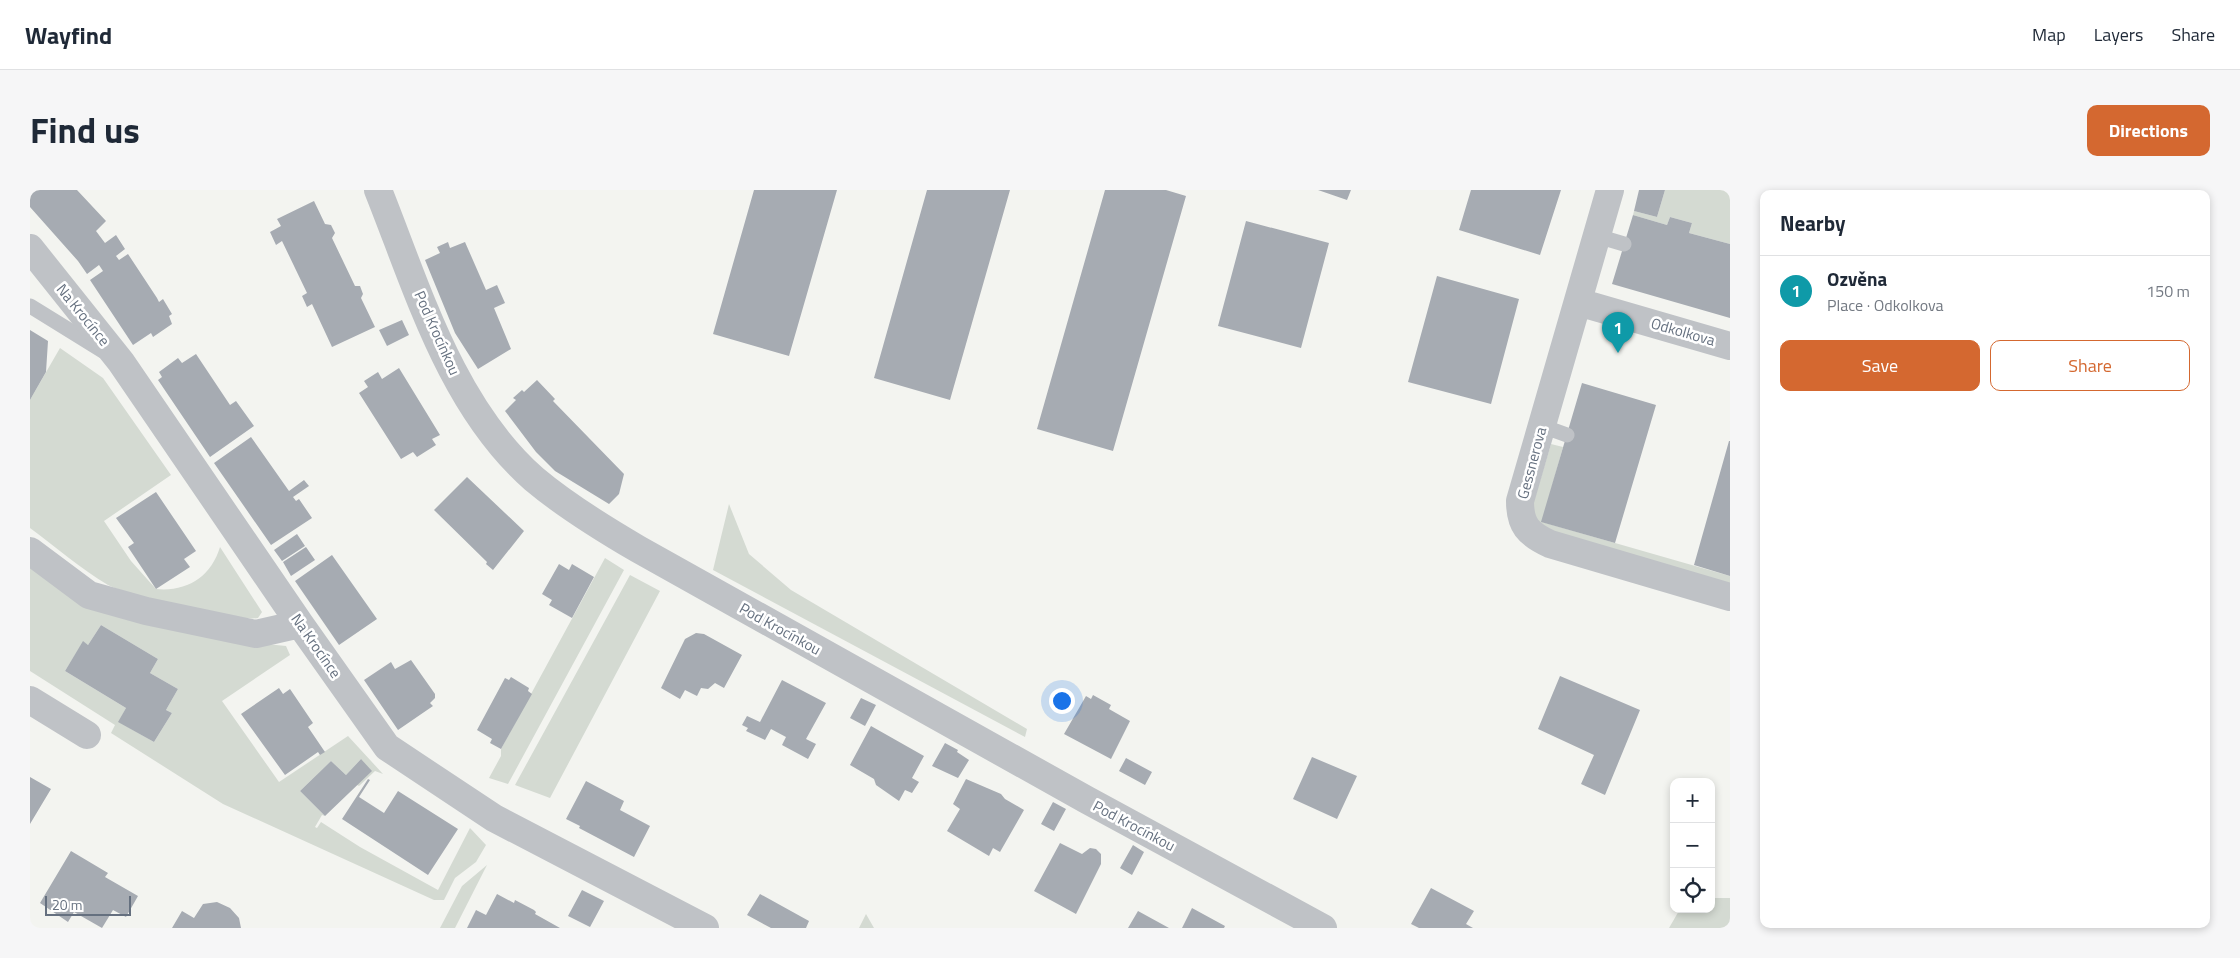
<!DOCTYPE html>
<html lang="en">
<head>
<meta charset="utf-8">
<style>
  :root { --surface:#fff; --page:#f6f6f7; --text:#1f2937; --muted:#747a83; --line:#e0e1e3; --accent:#d46830 }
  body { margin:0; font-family:"Titillium Web",sans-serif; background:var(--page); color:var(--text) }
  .controls { position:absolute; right:15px; bottom:15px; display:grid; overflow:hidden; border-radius:10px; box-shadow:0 2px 8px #0003 }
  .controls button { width:45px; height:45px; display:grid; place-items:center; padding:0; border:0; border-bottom:1px solid var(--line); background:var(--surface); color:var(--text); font:25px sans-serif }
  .scale { position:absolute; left:15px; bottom:12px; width:86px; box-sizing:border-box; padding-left:5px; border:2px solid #65707f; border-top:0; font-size:14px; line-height:18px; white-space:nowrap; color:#65707f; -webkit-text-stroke:4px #fff; paint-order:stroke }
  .you { position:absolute; left:1031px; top:510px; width:18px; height:18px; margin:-12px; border:4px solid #fff; border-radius:50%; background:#1a73e8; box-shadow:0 0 0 8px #1a73e833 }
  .badge { display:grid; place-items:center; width:32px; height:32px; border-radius:50%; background:var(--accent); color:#fff; font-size:16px; font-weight:700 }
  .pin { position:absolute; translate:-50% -41px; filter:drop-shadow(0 1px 2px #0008) }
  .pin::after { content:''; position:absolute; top:26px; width:18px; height:15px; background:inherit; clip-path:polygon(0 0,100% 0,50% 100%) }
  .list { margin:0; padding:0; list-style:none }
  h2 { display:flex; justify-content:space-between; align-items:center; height:65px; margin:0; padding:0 20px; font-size:21px }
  h2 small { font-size:16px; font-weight:400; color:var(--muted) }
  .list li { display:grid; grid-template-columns:32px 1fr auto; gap:15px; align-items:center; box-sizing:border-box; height:70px; padding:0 20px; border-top:1px solid var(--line) }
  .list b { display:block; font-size:19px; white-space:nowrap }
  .list p { margin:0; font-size:16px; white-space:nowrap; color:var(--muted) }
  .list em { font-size:16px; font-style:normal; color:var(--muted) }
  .actions { display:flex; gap:10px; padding:15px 20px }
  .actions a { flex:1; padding:11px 0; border:1px solid var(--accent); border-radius:10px; text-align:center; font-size:18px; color:var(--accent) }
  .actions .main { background:var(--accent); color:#fff }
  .icon { flex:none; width:28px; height:28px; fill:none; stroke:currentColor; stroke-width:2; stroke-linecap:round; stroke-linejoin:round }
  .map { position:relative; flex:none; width:1700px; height:738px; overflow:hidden; border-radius:10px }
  header { display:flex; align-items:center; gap:30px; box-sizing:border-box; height:70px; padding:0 25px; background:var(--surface); border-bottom:1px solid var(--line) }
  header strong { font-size:24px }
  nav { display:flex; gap:28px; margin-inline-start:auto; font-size:18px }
  .intro { display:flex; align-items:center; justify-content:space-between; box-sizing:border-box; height:120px; padding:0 30px }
  h1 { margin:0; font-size:35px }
  .button { padding:12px 22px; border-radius:10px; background:var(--accent); color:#fff; font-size:18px; font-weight:700 }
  main { display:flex; gap:30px; padding:0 30px }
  aside { flex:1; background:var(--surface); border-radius:10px; box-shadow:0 2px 8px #0003 }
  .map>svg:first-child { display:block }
</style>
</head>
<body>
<header>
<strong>Wayfind</strong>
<nav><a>Map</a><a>Layers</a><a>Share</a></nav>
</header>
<div class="intro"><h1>Find us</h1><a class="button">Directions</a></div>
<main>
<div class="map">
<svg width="1700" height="738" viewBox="0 0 1700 738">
  <rect width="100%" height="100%" fill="#f3f4f0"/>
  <!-- green -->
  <path fill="#d4dad2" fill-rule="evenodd" d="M 1635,0 L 1700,0 L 1700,54 L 1659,43 L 1662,33 L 1640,27 L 1637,35 L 1603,25 L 1604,21 L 1627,27 Z
    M 30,158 L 73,188 L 141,285 L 74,331 L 101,371 L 126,399 C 157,402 181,387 190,357 L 232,422 L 228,428 C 206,432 99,406 78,395 C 51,379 26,357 0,338 L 0,210 Z
    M 1521,254 L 1533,257 L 1512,332 L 1700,386 L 1700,398 L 1519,346 L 1501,321 Z
    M 699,314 L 719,364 L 761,400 L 997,539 L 995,547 L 683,380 Z
    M 575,368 L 594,380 L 478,594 L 459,588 L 471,566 L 471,559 Z
    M 0,375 L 196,450 L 256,456 L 260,465 L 192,511 L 249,592 L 318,546 L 353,584 L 345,581 L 329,596 L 327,595 L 331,569 L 316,585 L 301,571 L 270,601 L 295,626 L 292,625 L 285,637 L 287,638 L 291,632 L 330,657 L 408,700 L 440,638 L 456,655 L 446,672 L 425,688 L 414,710 L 404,710 L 193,614 L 81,543 L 85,535 L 0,481 ZM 71,435 L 128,469 L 120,483 L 148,499 L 136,520 L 142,523 L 124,552 L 89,532 L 96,518 L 35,481 L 53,452 L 58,455 Z
    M 600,385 L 630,401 L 520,608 L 485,595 Z
    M 457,675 L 425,738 L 410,738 L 432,696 Z
    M 1681,708 L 1700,708 L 1700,738 L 1639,738 L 1650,719 L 1681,719 Z
    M 836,724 L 844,738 L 829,738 Z"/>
  <!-- building -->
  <path fill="#a6abb2" d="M 0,0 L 47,0 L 76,31 L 66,41 L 75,53 L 86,45 L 95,59 L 86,66 L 89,70 L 98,64 L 127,108 L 129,112 L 133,109 L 142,124 L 139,126 L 142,134 L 123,147 L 121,143 L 103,155 L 60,90 L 73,81 L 69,75 L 57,84 L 48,71 L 0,17 Z
    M 724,0 L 807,0 L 759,166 L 683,144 Z
    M 897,0 L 980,0 L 920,210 L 844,188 Z
    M 1075,0 L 1136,0 L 1156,6 L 1083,261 L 1007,239 Z
    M 1288,0 L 1321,0 L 1317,10 Z
    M 1441,0 L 1531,0 L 1510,65 L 1429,40 Z
    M 1609,0 L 1635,0 L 1627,27 L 1604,21 Z
    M 284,11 L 295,34 L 301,35 L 305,43 L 302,48 L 325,96 L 330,96 L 333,104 L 331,108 L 345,137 L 302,157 L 282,114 L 277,117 L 272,106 L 277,103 L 252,51 L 246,55 L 240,42 L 251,36 L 247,29 Z
    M 1603,25 L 1637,35 L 1640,27 L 1662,33 L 1659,43 L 1700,54 L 1700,128 L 1582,94 Z
    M 1216,31 L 1299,53 L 1271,158 L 1188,136 Z
    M 418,52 L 420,58 L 435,52 L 456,100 L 467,95 L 475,113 L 464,118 L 481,159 L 448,179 L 425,143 L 395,70 L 410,63 L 407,57 Z
    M 1407,86 L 1489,109 L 1461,214 L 1378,192 Z
    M 372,130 L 379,145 L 357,156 L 349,140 Z
    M 0,140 L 18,151 L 16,182 L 0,210 Z
    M 166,164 L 200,215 L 206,211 L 224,236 L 180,267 L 128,190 L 132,187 L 129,182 L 148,168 L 152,173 Z
    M 369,178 L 410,245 L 402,249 L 406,255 L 387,267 L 383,262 L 371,269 L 329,203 L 338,197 L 334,191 L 348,182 L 352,189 Z
    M 507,190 L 525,209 L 523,211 L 594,284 L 589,304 L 579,314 L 525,281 L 506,262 L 475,221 L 486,210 L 483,208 L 492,200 L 494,202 Z
    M 1552,193 L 1626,215 L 1585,353 L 1511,332 Z
    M 221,247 L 259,301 L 274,290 L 279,296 L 263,307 L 266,311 L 269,309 L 282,328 L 241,355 L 184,273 Z
    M 1699,251 L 1700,251 L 1700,386 L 1664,375 Z
    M 437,287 L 494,341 L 463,380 L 456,374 L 457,372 L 404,320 Z
    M 126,302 L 166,361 L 154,369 L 160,377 L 126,399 L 98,357 L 104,353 L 86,328 Z
    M 267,344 L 275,356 L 252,371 L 244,360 Z
    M 276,357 L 285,370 L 261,386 L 253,372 Z
    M 302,365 L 347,429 L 309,455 L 265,391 Z
    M 529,374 L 539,380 L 542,374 L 564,387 L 542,428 L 519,415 L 522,410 L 512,404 Z
    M 71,435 L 128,469 L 120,483 L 148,499 L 136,520 L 142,523 L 124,552 L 88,532 L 96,518 L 35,481 L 53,451 L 58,455 Z
    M 666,443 L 674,444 L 712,465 L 694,498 L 685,493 L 678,499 L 671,498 L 667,506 L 655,500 L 650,509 L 631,498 L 655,449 Z
    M 381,470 L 405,504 L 405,508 L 400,513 L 403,516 L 368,540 L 334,490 L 361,472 L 365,479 Z
    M 1530,486 L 1610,520 L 1575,605 L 1551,594 L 1564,565 L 1508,539 Z
    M 481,487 L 499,498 L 498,501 L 502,504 L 471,559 L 460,553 L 462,549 L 447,540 L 475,488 L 479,490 Z
    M 752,490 L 796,513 L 776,549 L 786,554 L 778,569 L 752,555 L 756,547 L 741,539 L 735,550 L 716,541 L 718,538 L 712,535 L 717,526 L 730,532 Z
    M 249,498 L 253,504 L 260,499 L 283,533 L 278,537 L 295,562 L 290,565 L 288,562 L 255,585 L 211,524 Z
    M 1063,505 L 1081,515 L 1079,519 L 1100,531 L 1081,569 L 1034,544 L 1056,506 L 1061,509 Z
    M 831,508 L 846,515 L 835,536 L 820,528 Z
    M 841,536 L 894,566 L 882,588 L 889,592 L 882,603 L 875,600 L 869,611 L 846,595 L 844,589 L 820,575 Z
    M 915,553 L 928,560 L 927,562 L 939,570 L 928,588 L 902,576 Z
    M 1282,567 L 1327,586 L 1307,629 L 1263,609 Z
    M 1096,568 L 1122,582 L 1115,595 L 1089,581 Z
    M 331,569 L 342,581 L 295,626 L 270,601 L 301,571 L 316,585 Z
    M 0,587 L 21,599 L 0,634 Z
    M 338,589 L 340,590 L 329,607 L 354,623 L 368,601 L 428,639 L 398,685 L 312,629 Z
    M 936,589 L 971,604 L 975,609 L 994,620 L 970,662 L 963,658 L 959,666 L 917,641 L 930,619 L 923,614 Z
    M 556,591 L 594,611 L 590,620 L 620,636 L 604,667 L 549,638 L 550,636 L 536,629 Z
    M 1023,612 L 1036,619 L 1024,641 L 1011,634 Z
    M 1030,653 L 1052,664 L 1060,658 L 1066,659 L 1071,664 L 1071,674 L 1046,724 L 1004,701 Z
    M 1103,655 L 1114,662 L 1102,685 L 1090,678 Z
    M 41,661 L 78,683 L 75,687 L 108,706 L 96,727 L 83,720 L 72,738 L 44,722 L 38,732 L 10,713 Z
    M 1401,698 L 1444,721 L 1436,734 L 1443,738 L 1389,738 L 1381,734 Z
    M 552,700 L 574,711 L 560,737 L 538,726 Z
    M 467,704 L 484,713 L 485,710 L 504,720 L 506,722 L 505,724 L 530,738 L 437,738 L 446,720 L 456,725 Z
    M 730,704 L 779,731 L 776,738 L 741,738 L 717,725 Z
    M 187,712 L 200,718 L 209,728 L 211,738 L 142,738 L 152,721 L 164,728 L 173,714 Z
    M 1162,718 L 1195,736 L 1194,738 L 1152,738 Z
    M 1108,721 L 1139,738 L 1098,738 Z"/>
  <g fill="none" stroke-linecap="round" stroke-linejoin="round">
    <!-- service -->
    <path stroke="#bfc2c6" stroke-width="15" d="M 1567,46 L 1594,54
      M 0,116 L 73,161
      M 1512,236 L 1537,245"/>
    <!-- minor -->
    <path stroke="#bfc2c6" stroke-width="28" d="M 348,0 C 388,100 421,216 504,289 C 536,316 572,338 608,359 L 1057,610 L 1293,738
      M 1580,0 L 1490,311 C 1490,335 1498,344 1520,354 L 1700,407
      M 0,58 L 91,172 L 270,434 L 357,557 L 464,628 L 675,738
      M 1548,112 L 1700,156
      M 0,361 L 59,405 L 116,421 L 226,444 L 270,434
      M 0,510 L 57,545"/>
  </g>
  <g text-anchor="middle" stroke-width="5" stroke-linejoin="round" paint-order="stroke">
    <!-- street labels -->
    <g font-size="15" fill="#65707f" stroke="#fff">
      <text transform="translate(53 125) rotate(51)" y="5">Na Krocínce</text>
      <text transform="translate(1653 142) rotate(16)" y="5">Odkolkova</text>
      <text transform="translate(407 143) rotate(66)" y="5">Pod Krocínkou</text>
      <text transform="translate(1502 273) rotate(-75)" y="5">Gessnerova</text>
      <text transform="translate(750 439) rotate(29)" y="5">Pod Krocínkou</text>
      <text transform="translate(286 456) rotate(55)" y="5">Na Krocínce</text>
      <text transform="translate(1104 636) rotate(28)" y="5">Pod Krocínkou</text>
    </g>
  </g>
</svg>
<div class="controls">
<button>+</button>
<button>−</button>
<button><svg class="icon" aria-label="locate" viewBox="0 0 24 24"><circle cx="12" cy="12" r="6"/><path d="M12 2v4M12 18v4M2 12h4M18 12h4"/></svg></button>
</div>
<div class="scale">20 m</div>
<div class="you"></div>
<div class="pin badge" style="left:1588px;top:163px;background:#0f9aa8">1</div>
</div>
<aside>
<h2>Nearby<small></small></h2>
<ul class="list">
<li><span class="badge" style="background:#0f9aa8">1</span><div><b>Ozvěna</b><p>Place · Odkolkova</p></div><em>150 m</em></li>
</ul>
<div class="actions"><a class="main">Save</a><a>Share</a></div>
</aside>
</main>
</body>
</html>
